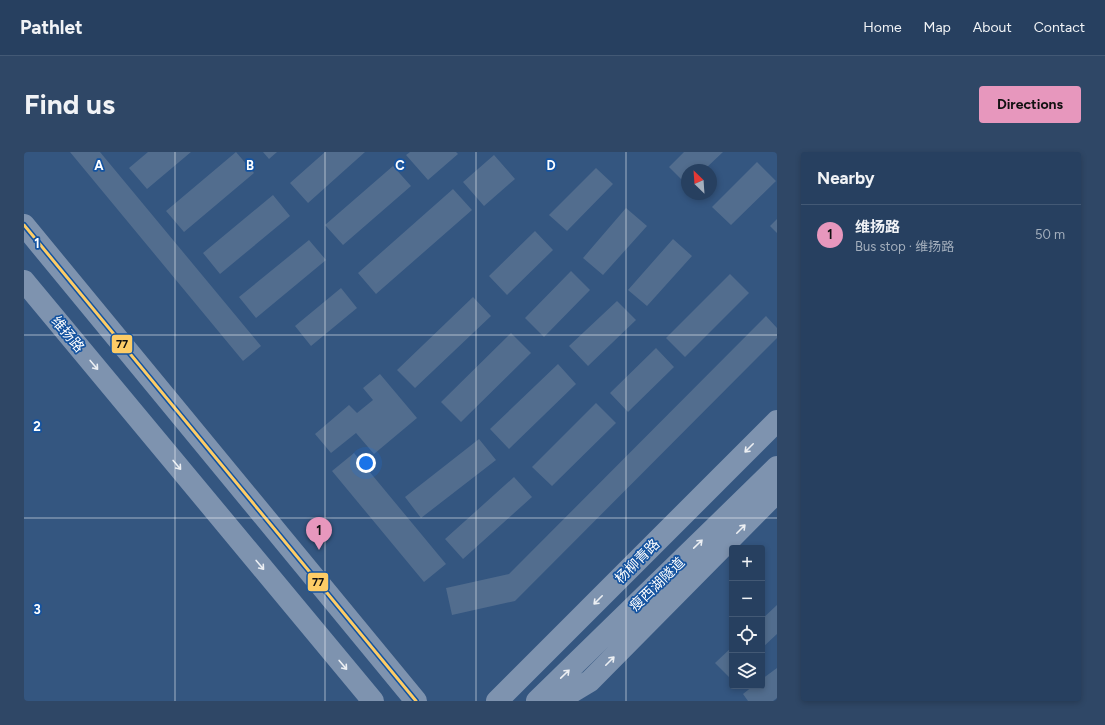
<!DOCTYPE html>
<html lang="en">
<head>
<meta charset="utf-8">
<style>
  :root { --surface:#274060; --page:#2f4766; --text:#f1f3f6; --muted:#a4afbd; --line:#435975; --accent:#e797bd }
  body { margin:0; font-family:Figtree,"Noto Sans SC",sans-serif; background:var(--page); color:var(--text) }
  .controls { position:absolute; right:12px; bottom:12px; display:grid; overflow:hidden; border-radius:4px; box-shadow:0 2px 6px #0003 }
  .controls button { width:36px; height:36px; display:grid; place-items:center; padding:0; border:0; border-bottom:1px solid var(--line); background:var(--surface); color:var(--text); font:20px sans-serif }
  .compass { position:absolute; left:657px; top:12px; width:36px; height:36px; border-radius:50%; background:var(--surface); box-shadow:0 2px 6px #0003; rotate:335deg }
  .you { position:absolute; left:342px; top:311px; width:14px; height:14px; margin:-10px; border:3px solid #fff; border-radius:50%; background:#1a73e8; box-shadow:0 0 0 6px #1a73e833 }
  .badge { display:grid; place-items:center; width:26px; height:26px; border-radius:50%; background:var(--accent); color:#111; font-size:13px; font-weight:700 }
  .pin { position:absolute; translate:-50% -33px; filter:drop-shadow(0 1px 2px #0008) }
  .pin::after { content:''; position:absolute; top:21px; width:14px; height:12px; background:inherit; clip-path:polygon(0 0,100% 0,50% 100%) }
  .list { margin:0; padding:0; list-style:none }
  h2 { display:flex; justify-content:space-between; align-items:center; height:52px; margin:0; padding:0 16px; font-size:17px }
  h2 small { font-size:13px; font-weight:400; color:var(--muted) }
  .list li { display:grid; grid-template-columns:26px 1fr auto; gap:12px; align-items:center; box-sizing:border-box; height:60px; padding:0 16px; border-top:1px solid var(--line) }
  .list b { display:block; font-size:15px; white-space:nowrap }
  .list p { margin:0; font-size:13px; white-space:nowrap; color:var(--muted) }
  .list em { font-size:13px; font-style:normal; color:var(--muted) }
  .icon { flex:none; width:22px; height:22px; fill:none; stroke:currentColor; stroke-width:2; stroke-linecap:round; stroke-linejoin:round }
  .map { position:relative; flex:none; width:753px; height:549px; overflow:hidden; border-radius:4px }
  header { display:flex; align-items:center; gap:24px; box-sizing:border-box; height:56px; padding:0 20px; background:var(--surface); border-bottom:1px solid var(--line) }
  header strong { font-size:19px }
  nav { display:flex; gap:22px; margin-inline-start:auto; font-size:14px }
  .intro { display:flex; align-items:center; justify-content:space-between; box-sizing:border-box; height:96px; padding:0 24px }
  h1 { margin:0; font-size:28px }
  .button { padding:10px 18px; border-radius:4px; background:var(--accent); color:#111; font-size:14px; font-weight:700 }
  main { display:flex; gap:24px; padding:0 24px }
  aside { flex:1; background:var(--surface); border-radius:4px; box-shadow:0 2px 6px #0003 }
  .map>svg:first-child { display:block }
</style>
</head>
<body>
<header>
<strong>Pathlet</strong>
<nav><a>Home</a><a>Map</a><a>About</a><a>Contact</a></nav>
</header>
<div class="intro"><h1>Find us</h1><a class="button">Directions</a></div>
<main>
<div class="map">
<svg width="753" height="549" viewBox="0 0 753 549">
  <rect width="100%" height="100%" fill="#345680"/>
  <!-- building -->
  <path fill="#526d8e" d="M 46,0 L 76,0 L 237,194 L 219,209 Z
    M 124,0 L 167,0 L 123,37 L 105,16 Z
    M 212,0 L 230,21 L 160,80 L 142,59 Z
    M 239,0 L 253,0 L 245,7 Z
    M 301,0 L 341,0 L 284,51 L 266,31 Z
    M 386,0 L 432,0 L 434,2 L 404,28 L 382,3 Z
    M 660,0 L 699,0 L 680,18 L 663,18 L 663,33 L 645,15 Z
    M 470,3 L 491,27 L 460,54 L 439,30 Z
    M 733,10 L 752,29 L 707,73 L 688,55 Z
    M 369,14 L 387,34 L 319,93 L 301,73 Z
    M 572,16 L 589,32 L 543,79 L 525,63 Z
    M 429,37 L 448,58 L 352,142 L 334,121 Z
    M 249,43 L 266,64 L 196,122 L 179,101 Z
    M 602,56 L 623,74 L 579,123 L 559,106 Z
    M 753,67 L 753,81 L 746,74 Z
    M 511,79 L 529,98 L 483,143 L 465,124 Z
    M 649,87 L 668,104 L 623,154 L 604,138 Z
    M 285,88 L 302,108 L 232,166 L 215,145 Z
    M 547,119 L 566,138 L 520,185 L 501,166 Z
    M 706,122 L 725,141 L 661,205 L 642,186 Z
    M 317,136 L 333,156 L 287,194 L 271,174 Z
    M 449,145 L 467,164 L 391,236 L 373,218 Z
    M 593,149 L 612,168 L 564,214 L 545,194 Z
    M 742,164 L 753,176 L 753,186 L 491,449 L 428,463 L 422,436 L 485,422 Z
    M 487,181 L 507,201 L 437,270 L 417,250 Z
    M 632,196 L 650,215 L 604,260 L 586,241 Z
    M 534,212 L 552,232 L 485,297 L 466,277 Z
    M 356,222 L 393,266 L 350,302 L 332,281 L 307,301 L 291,282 L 325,253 L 333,261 L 349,248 L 339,236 Z
    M 572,251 L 592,271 L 528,334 L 508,315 Z
    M 455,287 L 472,308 L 397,366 L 381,345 Z
    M 330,301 L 422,412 L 400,430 L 308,319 Z
    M 490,325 L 508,345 L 439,407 L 421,387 Z
    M 753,453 L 753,482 L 738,496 L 738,467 Z
    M 708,495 L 708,524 L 706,526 L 691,511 Z
    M 753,516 L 753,546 L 749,549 L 724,549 L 719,542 L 729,534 L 738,534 L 738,527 Z"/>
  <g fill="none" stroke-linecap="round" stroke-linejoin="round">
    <!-- major -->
    <path stroke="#7e93af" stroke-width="22" d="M 0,73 L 392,549
      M 0,129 L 349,549
      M 473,549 L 753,269
      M 513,549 L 753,315
      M 533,549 L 566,529 L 753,340"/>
    <!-- bus-1 casing -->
    <g stroke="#1453a0" stroke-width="6">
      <path id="bus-1" d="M 0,73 L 392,549"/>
    </g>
    <!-- bus-1 -->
    <use href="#bus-1" stroke="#fdcc66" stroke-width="3"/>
  </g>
  <!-- one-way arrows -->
  <defs><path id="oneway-shaft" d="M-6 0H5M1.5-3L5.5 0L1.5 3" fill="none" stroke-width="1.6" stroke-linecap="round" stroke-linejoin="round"/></defs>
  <g stroke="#eceff3">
    <use href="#oneway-shaft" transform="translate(70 213) rotate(50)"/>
    <use href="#oneway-shaft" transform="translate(725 296) rotate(135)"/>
    <use href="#oneway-shaft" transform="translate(153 313) rotate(50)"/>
    <use href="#oneway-shaft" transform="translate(717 377) rotate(-45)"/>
    <use href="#oneway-shaft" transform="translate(674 392) rotate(-44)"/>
    <use href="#oneway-shaft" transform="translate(236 413) rotate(50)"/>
    <use href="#oneway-shaft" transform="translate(574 448) rotate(135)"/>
    <use href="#oneway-shaft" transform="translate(586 509) rotate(-45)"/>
    <use href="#oneway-shaft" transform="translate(319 513) rotate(50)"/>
    <use href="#oneway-shaft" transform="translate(541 522) rotate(-44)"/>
  </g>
  <!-- grid -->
  <path fill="none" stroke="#fff" stroke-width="1" stroke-opacity="0.55" d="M 151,0 L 151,549M 301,0 L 301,549M 452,0 L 452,549M 602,0 L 602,549M 0,183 L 753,183M 0,366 L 753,366"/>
  <g text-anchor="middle" stroke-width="3.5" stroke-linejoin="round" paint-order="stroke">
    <!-- street labels -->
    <g font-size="14" fill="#fff" stroke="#1453a0">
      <text transform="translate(44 182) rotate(50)" y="5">维扬路</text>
      <text transform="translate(613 409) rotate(-45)" y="5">杨柳青路</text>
      <text transform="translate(633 432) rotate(-44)" y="5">瘦西湖隧道</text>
    </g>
  </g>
  <g font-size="13" text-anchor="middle" font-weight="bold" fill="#fff" stroke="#1453a0" stroke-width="3.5" stroke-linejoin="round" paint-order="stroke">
    <text x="75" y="18">A</text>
    <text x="226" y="18">B</text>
    <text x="376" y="18">C</text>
    <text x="527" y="18">D</text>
    <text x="13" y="96">1</text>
    <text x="13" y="279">2</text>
    <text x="13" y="462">3</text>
  </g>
  <g stroke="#1453a0" stroke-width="1.5">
    <rect x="87" y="182" width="22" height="20" rx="4" fill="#fdcc66"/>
    <rect x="283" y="420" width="22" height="20" rx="4" fill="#fdcc66"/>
  </g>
  <g font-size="11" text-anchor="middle" font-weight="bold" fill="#111">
    <text x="98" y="196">77</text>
    <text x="294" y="434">77</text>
  </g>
</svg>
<div class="controls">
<button>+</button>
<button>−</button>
<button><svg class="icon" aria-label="locate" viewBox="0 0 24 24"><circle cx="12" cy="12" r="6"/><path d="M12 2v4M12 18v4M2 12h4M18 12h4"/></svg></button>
<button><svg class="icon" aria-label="layers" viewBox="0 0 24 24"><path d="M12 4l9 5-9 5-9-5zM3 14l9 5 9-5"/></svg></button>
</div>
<svg class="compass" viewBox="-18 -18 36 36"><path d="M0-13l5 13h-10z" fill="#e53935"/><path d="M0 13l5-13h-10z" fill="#a4afbd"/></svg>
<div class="you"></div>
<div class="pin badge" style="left:295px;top:398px">1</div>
</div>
<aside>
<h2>Nearby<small></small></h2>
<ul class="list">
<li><span class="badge">1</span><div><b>维扬路</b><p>Bus stop · 维扬路</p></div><em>50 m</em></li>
</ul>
</aside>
</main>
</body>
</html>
